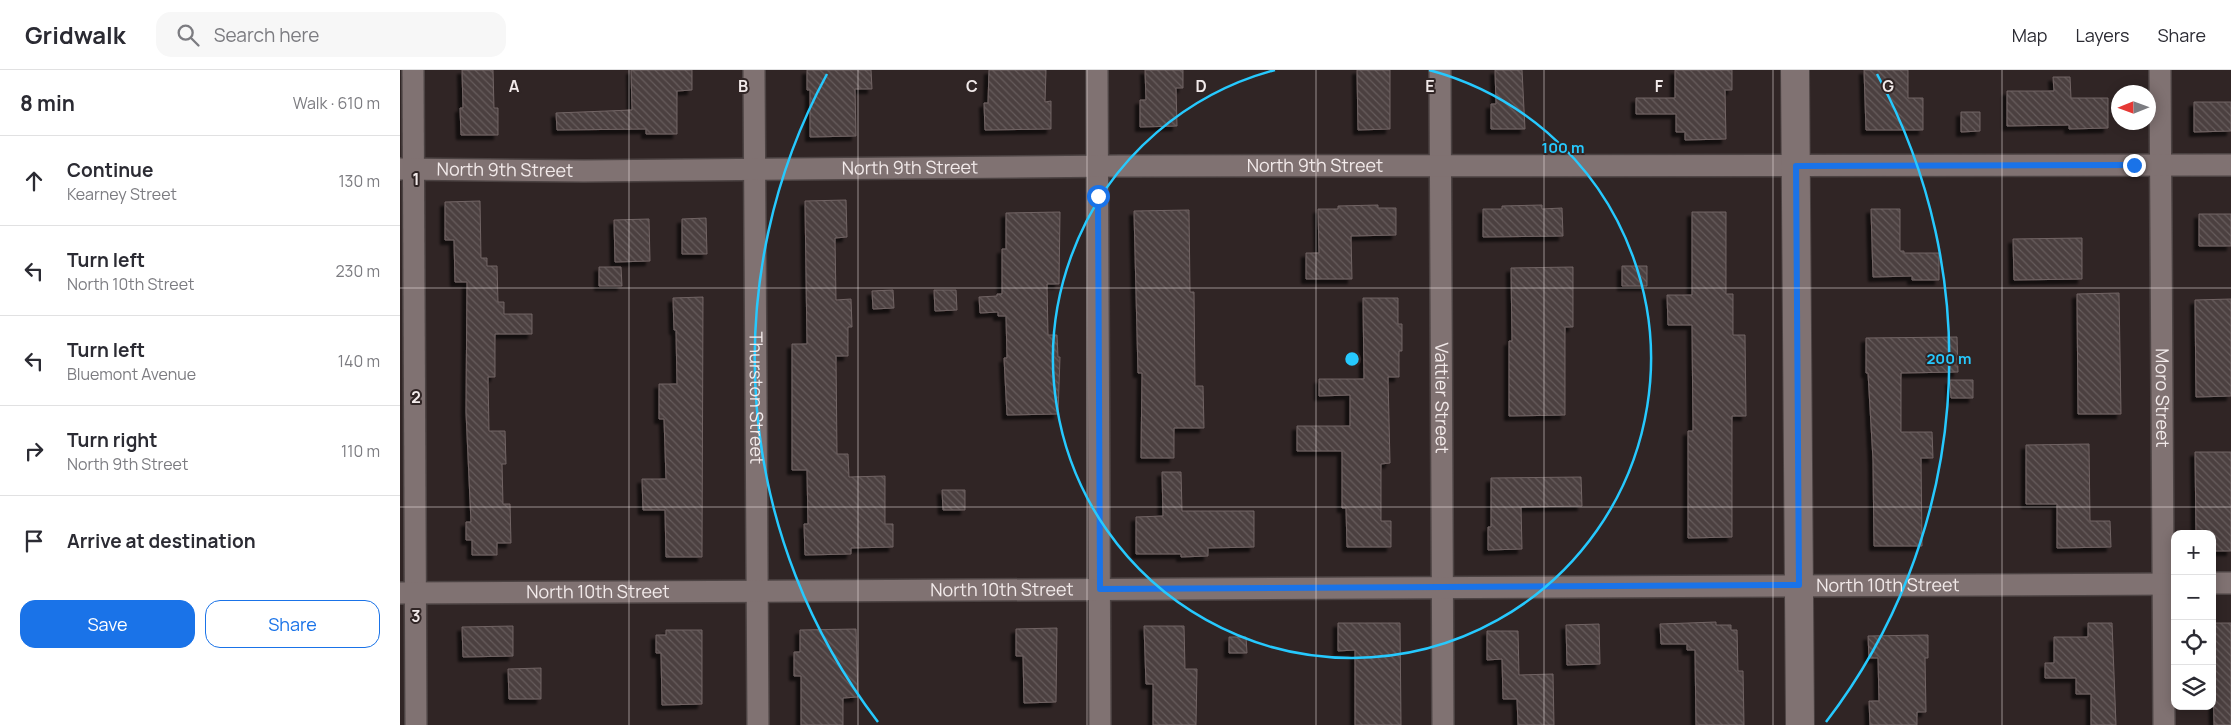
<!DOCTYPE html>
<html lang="en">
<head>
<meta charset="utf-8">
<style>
  :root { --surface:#fff; --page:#f7f7f7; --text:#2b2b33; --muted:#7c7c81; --line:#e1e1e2; --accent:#1a73e8 }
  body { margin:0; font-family:Manrope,sans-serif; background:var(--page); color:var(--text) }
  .controls { position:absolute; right:15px; bottom:15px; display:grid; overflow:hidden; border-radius:10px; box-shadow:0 2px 12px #0003 }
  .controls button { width:45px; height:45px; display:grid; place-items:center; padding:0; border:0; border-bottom:1px solid var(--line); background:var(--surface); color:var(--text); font:25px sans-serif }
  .compass { position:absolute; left:1711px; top:15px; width:45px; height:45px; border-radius:50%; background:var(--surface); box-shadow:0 2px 12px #0003; rotate:269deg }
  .stop { position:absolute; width:15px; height:15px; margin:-11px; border:4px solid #1a73e8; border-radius:50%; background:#fff }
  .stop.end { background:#1a73e8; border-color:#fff; box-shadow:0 1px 5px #0008 }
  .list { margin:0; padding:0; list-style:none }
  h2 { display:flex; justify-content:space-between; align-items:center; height:65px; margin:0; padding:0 20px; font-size:21px }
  h2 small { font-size:16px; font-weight:400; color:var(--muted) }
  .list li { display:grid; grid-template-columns:32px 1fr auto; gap:15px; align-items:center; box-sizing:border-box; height:90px; padding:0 20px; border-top:1px solid var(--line) }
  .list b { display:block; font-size:19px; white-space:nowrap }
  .list p { margin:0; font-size:16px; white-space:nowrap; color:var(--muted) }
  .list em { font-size:16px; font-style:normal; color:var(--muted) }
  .actions { display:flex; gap:10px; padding:15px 20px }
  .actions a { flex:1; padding:11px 0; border:1px solid var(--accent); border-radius:15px; text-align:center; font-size:18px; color:var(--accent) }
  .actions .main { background:var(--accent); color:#fff }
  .icon { flex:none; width:28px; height:28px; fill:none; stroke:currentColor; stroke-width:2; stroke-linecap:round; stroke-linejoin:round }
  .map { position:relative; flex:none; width:1831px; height:655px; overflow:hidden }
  header { display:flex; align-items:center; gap:30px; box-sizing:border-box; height:70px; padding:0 25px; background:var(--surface); border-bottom:1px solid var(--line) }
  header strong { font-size:24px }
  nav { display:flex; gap:28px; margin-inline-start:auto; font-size:18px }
  .search { width:350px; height:45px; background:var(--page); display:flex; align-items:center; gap:12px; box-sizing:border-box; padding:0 18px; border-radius:15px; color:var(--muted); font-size:19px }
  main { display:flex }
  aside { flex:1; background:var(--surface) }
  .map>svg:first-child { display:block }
</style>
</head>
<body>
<header>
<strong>Gridwalk</strong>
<div class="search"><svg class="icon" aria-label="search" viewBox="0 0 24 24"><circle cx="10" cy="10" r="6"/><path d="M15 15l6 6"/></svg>Search here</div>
<nav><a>Map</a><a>Layers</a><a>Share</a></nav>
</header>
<main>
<aside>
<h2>8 min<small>Walk · 610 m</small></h2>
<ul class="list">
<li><svg class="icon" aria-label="ahead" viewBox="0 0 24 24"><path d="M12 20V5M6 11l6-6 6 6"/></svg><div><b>Continue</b><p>Kearney Street</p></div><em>130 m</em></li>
<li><svg class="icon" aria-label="left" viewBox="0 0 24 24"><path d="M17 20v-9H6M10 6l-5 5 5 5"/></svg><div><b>Turn left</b><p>North 10th Street</p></div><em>230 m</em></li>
<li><svg class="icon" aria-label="left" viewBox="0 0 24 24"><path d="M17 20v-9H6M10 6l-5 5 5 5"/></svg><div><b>Turn left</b><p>Bluemont Avenue</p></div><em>140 m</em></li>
<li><svg class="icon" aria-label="right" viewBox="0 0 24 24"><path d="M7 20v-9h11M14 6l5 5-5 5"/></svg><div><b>Turn right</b><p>North 9th Street</p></div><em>110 m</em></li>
<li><svg class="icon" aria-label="arrive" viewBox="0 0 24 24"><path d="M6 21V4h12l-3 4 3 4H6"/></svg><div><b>Arrive at destination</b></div></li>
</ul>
<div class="actions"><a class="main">Save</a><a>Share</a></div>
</aside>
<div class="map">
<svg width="1831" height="655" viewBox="0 0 1831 655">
  <defs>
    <pattern id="building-back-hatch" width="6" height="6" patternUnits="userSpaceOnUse" patternTransform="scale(1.25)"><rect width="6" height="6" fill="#4c4040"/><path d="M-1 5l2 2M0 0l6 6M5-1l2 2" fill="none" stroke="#665c5c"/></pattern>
    <filter id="shadow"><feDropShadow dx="-4.5" dy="4.5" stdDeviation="1" flood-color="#0009"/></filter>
  </defs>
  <rect width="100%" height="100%" fill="#302525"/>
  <!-- building -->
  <path fill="url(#building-back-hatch)" stroke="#716464" filter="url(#shadow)" d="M 62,0 L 93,0 L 94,38 L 98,38 L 98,65 L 61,65 L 60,38 L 63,38 Z
    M 231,0 L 292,0 L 292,20 L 277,21 L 277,64 L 246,64 L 246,59 L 157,60 L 156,43 L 232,40 Z
    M 407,0 L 471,0 L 472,19 L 455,19 L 456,66 L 410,67 L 410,20 L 407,20 Z
    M 589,0 L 646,0 L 645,32 L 651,31 L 651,59 L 585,60 L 584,33 L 588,33 Z
    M 745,0 L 783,0 L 783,18 L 776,18 L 777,56 L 740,57 L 740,30 L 746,30 Z
    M 957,0 L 990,0 L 990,59 L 958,60 Z
    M 1095,0 L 1122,0 L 1125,59 L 1091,59 L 1091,34 L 1096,34 Z
    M 1275,0 L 1332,0 L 1332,20 L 1325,20 L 1326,69 L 1285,70 L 1285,62 L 1276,62 L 1276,44 L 1236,44 L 1236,28 L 1275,28 Z
    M 1464,0 L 1508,0 L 1508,28 L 1523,28 L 1523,60 L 1466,60 Z
    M 1653,7 L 1670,7 L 1671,28 L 1708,28 L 1708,58 L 1669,59 L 1669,55 L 1607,56 L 1607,21 L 1654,21 Z
    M 1794,32 L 1831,32 L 1831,61 L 1794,62 Z
    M 1561,42 L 1580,42 L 1580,61 L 1561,62 Z
    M 446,130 L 447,167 L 435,168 L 436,230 L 451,229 L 452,257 L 448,257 L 448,286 L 436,286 L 437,384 L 448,384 L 449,407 L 485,406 L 485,454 L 493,454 L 493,477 L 451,478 L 451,484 L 405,485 L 404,454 L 408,454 L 407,400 L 392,400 L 392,274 L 407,274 L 405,131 Z
    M 80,131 L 81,188 L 87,188 L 87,196 L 97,196 L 98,232 L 104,232 L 104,244 L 132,244 L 132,264 L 95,264 L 95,307 L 88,307 L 89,361 L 105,361 L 106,394 L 102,394 L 103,434 L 110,434 L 111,473 L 97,473 L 97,485 L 72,485 L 72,470 L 66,470 L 66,452 L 71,452 L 66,342 L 67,212 L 55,212 L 54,170 L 45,170 L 45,132 Z
    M 978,135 L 978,138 L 996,138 L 996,165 L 951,166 L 952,209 L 906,209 L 906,183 L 919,183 L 918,139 L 938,139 L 938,136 Z
    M 1142,135 L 1142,139 L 1162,138 L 1163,166 L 1083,167 L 1083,139 L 1102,139 L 1102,136 Z
    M 1471,139 L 1500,139 L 1500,181 L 1504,181 L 1504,183 L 1539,183 L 1539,210 L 1512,210 L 1512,206 L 1473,207 Z
    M 789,140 L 790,222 L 794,222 L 795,316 L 803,316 L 804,358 L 774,358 L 774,388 L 741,388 L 742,303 L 738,303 L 734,141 Z
    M 660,142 L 659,214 L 647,214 L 648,265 L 657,265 L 658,287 L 660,287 L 658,344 L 607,345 L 604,288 L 607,288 L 606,246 L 598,246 L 598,242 L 580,243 L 579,227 L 597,226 L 597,224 L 602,224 L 602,179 L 606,179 L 606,143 Z
    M 1292,142 L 1326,142 L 1326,224 L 1333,224 L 1333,265 L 1345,265 L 1346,346 L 1332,346 L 1332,467 L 1288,468 L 1288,361 L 1293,361 L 1292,255 L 1268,255 L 1267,225 L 1292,225 Z
    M 1799,144 L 1831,144 L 1831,176 L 1799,176 Z
    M 306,148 L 307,184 L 282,184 L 282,149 Z
    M 249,149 L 250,191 L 215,192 L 214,150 Z
    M 1682,168 L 1682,209 L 1614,210 L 1613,169 Z
    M 1222,196 L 1247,196 L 1247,216 L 1222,216 Z
    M 199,197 L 221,197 L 222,216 L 199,216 Z
    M 1173,197 L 1173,257 L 1165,257 L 1165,345 L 1109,346 L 1109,271 L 1112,271 L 1111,198 Z
    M 493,220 L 494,238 L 473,239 L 472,221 Z
    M 534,220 L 556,220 L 557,240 L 535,241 Z
    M 1719,223 L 1721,344 L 1678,344 L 1677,224 Z
    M 303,227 L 302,487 L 266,487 L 265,440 L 243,440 L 242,409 L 266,409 L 264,349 L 259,349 L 259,314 L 277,314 L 276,260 L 274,260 L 273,228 Z
    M 963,228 L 998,228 L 998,254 L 1002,254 L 1002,281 L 999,281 L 999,307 L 988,307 L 990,393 L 981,394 L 981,451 L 991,451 L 991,477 L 947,477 L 946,438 L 942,438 L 942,381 L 897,381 L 897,356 L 950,356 L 950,325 L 919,326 L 919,309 L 964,309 Z
    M 1831,229 L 1831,326 L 1796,327 L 1795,230 Z
    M 1557,267 L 1558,302 L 1501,303 L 1501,362 L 1532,362 L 1533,388 L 1521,388 L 1522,476 L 1474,476 L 1473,390 L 1468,303 L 1466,303 L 1466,268 Z
    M 1550,310 L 1573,310 L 1573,328 L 1551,328 Z
    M 1689,374 L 1690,451 L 1710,451 L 1711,477 L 1657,478 L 1657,434 L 1626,434 L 1626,375 Z
    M 1795,382 L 1831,382 L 1831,481 L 1812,481 L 1812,464 L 1796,464 Z
    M 762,402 L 781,402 L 782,441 L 854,441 L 854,477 L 808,478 L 808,486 L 781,487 L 781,484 L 736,484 L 736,447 L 763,446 Z
    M 1181,407 L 1182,436 L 1121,437 L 1122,479 L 1088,480 L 1088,457 L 1091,457 L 1091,408 Z
    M 542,420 L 565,420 L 565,440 L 543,440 Z
    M 1316,552 L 1316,555 L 1331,555 L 1331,560 L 1337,560 L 1338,601 L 1343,601 L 1344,655 L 1296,655 L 1295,580 L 1287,580 L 1287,574 L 1261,574 L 1260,554 Z
    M 938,553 L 1000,553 L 1001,655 L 955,655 L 955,580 L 938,581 Z
    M 1688,553 L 1712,553 L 1716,655 L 1691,655 L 1691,624 L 1676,624 L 1676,608 L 1645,608 L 1645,593 L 1654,593 L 1654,567 L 1688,567 Z
    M 1812,553 L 1831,553 L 1831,655 L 1814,655 Z
    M 1199,554 L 1200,594 L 1167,595 L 1166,555 Z
    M 113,556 L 113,586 L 63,587 L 62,557 Z
    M 744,556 L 784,556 L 785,599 L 797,599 L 796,655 L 753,655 L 753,614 L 746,614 Z
    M 657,558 L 656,632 L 624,633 L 623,586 L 616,586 L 616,559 Z
    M 456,559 L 458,627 L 443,628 L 443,655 L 401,655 L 401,606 L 394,606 L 394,582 L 400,582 L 400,560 Z
    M 266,560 L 302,560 L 302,634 L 262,635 L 261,583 L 256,583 L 256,565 L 266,565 Z
    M 1087,561 L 1118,561 L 1119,605 L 1153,604 L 1154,655 L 1118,655 L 1117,629 L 1103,629 L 1102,589 L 1087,590 Z
    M 1528,565 L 1528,588 L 1525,588 L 1526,642 L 1517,642 L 1517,655 L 1470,655 L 1469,631 L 1479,631 L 1478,588 L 1469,588 L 1468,566 Z
    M 829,567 L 846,567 L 847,583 L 829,583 Z
    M 141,598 L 141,629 L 109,629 L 108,599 Z"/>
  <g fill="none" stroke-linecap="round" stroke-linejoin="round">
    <!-- street casing -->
    <g stroke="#4c4343" stroke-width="24">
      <g id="street">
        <path d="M 13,0 L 16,655"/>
        <path id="s1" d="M 354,0 L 358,655"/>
        <path d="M 697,0 L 700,655"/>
        <path id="s2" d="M 1040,0 L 1043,655"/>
        <path id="s3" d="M 1760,0 L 1764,655"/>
        <path id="s4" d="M 0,99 L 184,101 L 720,96 L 1831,95"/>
        <path d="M 1812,513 L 1831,513"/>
        <path id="s5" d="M 0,523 L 1775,514"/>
      </g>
    </g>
    <!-- secondary casing -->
    <g stroke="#4c4343" stroke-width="30">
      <path id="secondary" d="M 1395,0 L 1400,655"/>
    </g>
    <!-- street -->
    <use href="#street" stroke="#807272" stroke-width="21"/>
    <!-- secondary -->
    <use href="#secondary" stroke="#807272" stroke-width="28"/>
  </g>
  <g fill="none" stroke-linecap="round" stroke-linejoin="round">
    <!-- route -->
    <path stroke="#1a73e8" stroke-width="6" d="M 698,126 L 700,519 L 1399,515 L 1396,96 L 1734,95"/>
  </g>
  <!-- grid -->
  <path fill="none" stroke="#f2eaea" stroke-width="1" stroke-opacity="0.55" d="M 229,0 L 229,655M 458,0 L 458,655M 687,0 L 687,655M 916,0 L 916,655M 1144,0 L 1144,655M 1373,0 L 1373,655M 1602,0 L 1602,655M 0,218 L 1831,218M 0,437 L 1831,437"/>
  <!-- distance rings -->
  <g fill="none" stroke="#26c9fe" stroke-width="2.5">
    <path d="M1029 0A299 299 0 1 1 875 0"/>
    <path d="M478 652A597 597 0 0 1 427 4M1477 4A597 597 0 0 1 1426 652"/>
  </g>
  <g text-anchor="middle" stroke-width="4" stroke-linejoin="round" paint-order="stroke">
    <!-- street labels -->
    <g font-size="18" fill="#f2eaea" stroke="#302525">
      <text dy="6" stroke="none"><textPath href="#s4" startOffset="915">North 9th Street</textPath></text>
      <text dy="6" stroke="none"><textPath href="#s4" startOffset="510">North 9th Street</textPath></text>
      <text dy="6" stroke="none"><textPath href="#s4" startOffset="105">North 9th Street</textPath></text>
      <text dy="6" stroke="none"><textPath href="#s2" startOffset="328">Vattier Street</textPath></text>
      <text dy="6" stroke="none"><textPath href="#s3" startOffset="328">Moro Street</textPath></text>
      <text dy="6" stroke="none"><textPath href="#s1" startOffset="328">Thurston Street</textPath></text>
      <text dy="6" stroke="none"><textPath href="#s5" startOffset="1488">North 10th Street</textPath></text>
      <text dy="6" stroke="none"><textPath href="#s5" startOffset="602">North 10th Street</textPath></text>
      <text dy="6" stroke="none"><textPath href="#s5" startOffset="198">North 10th Street</textPath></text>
    </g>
  </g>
  <g font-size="16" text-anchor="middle" font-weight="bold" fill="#f2eaea" stroke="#302525" stroke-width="4" stroke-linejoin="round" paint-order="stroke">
    <text x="114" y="22">A</text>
    <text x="343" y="22">B</text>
    <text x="572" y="22">C</text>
    <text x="801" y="22">D</text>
    <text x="1030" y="22">E</text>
    <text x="1259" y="22">F</text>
    <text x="1488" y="22">G</text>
    <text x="16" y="115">1</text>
    <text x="16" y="333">2</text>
    <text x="16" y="552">3</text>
  </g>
  <circle cx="952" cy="289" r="8" fill="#26c9fe" stroke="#302525" stroke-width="2.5"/>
  <g font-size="15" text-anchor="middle" font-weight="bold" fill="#26c9fe" stroke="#302525" stroke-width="4" stroke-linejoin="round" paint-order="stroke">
    <text x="1163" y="83">100 m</text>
    <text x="1549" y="294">200 m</text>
  </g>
</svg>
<div class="controls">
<button>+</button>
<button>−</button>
<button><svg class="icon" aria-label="locate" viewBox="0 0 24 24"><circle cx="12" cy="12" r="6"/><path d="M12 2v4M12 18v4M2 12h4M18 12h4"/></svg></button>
<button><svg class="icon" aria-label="layers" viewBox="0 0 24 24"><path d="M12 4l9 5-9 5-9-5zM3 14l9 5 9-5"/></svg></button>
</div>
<svg class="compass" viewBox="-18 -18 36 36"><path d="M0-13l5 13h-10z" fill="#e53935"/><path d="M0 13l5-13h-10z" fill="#7c7c81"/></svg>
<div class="stop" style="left:698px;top:126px"></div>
<div class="stop end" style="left:1734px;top:95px"></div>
</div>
</main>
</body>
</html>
